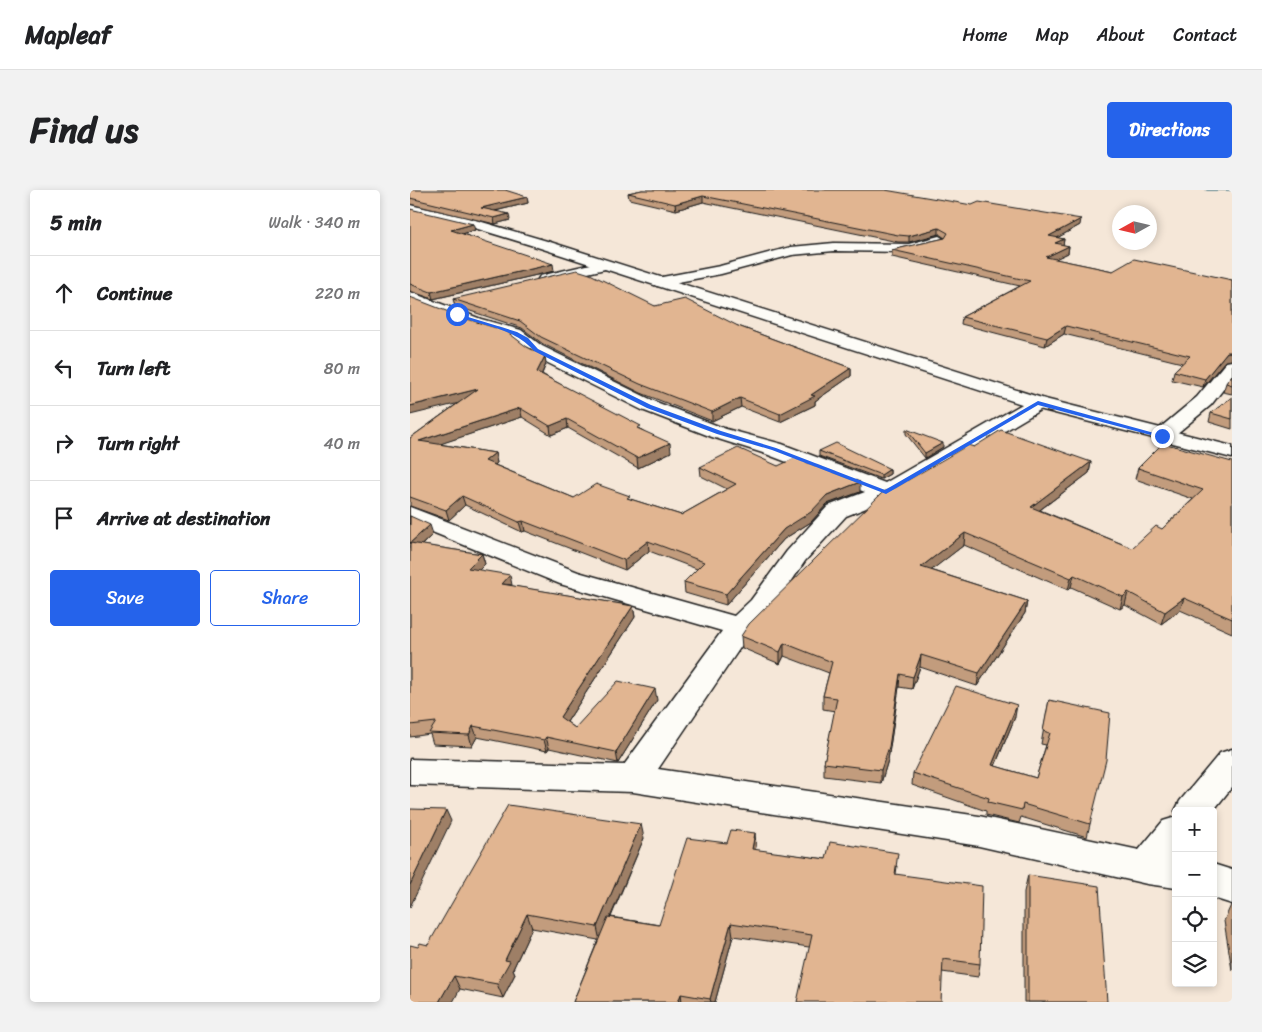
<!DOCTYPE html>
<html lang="en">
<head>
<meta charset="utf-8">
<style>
  :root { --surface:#fff; --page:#f2f2f2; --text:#202124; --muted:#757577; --line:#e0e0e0; --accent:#2563eb }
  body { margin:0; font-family:Sriracha,sans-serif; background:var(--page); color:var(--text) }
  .controls { position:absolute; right:15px; bottom:15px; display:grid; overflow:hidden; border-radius:5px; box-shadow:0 2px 8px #0003 }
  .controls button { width:45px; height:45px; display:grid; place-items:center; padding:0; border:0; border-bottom:1px solid var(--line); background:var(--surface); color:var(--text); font:25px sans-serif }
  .compass { position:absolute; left:702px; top:15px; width:45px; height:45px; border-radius:50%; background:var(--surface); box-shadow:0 2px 8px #0003; rotate:262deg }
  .stop { position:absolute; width:15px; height:15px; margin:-11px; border:4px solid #2563eb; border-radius:50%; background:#fff }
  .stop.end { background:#2563eb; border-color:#fff; box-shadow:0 1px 5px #0008 }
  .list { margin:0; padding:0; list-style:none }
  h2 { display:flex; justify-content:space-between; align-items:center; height:65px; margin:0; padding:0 20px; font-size:21px }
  h2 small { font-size:16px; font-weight:400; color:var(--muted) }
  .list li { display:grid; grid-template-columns:32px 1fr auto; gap:15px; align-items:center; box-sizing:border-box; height:75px; padding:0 20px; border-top:1px solid var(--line) }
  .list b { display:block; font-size:19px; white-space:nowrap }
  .list em { font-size:16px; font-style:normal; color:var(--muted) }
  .actions { display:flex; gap:10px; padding:15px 20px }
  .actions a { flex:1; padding:11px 0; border:1px solid var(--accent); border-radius:5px; text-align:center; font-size:18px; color:var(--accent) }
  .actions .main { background:var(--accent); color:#fff }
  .icon { flex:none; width:28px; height:28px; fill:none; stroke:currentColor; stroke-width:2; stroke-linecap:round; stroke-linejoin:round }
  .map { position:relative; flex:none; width:822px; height:812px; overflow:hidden; border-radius:5px }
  header { display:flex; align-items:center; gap:30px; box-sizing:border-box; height:70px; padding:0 25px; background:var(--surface); border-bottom:1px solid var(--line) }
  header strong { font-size:24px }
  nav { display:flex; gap:28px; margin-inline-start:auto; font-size:18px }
  .intro { display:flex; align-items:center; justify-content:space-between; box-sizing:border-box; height:120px; padding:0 30px }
  h1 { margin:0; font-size:35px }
  .button { padding:12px 22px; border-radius:5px; background:var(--accent); color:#fff; font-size:18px; font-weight:700 }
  main { display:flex; gap:30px; padding:0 30px }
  aside { flex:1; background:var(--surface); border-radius:5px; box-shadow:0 2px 8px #0003 }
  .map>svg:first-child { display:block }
</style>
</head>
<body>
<header>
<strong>Mapleaf</strong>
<nav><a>Home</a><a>Map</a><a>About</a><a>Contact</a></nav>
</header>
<div class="intro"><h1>Find us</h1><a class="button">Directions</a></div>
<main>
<aside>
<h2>5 min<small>Walk · 340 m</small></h2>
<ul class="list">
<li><svg class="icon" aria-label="ahead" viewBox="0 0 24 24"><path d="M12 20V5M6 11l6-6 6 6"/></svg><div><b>Continue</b></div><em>220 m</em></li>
<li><svg class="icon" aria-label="left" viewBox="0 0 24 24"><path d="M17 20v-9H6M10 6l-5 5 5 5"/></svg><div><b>Turn left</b></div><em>80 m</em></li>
<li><svg class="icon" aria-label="right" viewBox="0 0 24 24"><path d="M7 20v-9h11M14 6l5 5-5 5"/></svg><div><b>Turn right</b></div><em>40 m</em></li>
<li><svg class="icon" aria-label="arrive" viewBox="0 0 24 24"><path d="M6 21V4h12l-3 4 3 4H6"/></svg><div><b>Arrive at destination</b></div></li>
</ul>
<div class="actions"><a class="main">Save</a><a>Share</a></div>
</aside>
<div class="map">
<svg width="822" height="812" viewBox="0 0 822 812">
  <rect width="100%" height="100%" fill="#f5e7d8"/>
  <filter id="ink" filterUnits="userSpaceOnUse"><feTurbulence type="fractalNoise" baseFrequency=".02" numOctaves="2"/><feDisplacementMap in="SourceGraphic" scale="10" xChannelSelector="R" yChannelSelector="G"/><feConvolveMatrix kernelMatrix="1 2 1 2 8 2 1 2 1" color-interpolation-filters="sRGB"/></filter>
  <g filter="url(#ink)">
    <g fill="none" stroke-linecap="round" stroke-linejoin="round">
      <!-- stream -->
      <path fill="#568390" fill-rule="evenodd" d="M 795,0 L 822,0 L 822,1 L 797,1 Z"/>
      <!-- street casing -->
      <g stroke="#1c1c1c" stroke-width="3">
        <path id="street" d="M 529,46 L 536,50 L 534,53 L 499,62 L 424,61 L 382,65 L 311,84 L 247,96 L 240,92 L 247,88 L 310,76 L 381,57 L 424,53 L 499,54 Z
          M 194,71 L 199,72 L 201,75 L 199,78 L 135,93 L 128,89 L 130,86 Z
          M 0,102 L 71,129 L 111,140 L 132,156 L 246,212 L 316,239 L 372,254 L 475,293 L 621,209 L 635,209 L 638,213 L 635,217 L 484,307 L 436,326 L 395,371 L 361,422 L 340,443 L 248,579 L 569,626 L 729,660 L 753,631 L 766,627 L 766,698 L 737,694 L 569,656 L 223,602 L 0,595 L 0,569 L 214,575 L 312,441 L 150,394 L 0,333 L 0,317 L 168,382 L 324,426 L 341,410 L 377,361 L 418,316 L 455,302 L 356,264 L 302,247 L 232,220 L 120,164 L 99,147 L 59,135 L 0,112 Z
          M 822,171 L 822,188 L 801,215 L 759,250 L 752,252 L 745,250 L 741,246 L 745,242 L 787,207 L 816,172 Z
          M 822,559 L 822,597 L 803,621 L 766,621 L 766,623 L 765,621 L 770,611 L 810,563 Z
          M 803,674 L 822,680 L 822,714 L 803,708 Z"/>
      </g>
      <!-- secondary casing -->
      <g stroke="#1c1c1c" stroke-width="3">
        <path id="secondary" d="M 0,15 L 55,27 L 137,51 L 635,209 L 822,256 L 822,268 L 621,217 L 127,57 L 48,33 L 0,23 Z"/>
      </g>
      <!-- street -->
      <use href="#street" fill="#fdfcf7" fill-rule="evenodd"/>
      <!-- secondary -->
      <use href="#secondary" fill="#fdfcf7" fill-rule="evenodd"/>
    </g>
    <!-- wall -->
    <path fill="#c29c7d" stroke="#1c1c1c" d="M 0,0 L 117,7 L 118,13 L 85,21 L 100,30 L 85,34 L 0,14 Z
      M 232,0 L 670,35 L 647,48 L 654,49 L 653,55 L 659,56 L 658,63 L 645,69 L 703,81 L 822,90 L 822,170 L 815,171 L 793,197 L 762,190 L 764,181 L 772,173 L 654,144 L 635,156 L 551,134 L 552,127 L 610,96 L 482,67 L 482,60 L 535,48 L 529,44 L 499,52 L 488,52 L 293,12 L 266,20 L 219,9 L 218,3 Z
      M 0,19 L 65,40 L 52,44 L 144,81 L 23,109 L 0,101 Z
      M 43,109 L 245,116 L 328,136 L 441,178 L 441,186 L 405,211 L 405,215 L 370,232 L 331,217 L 302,231 L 231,203 L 133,154 L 112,138 L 45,116 Z
      M 117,157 L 135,166 L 136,174 L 132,184 L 232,240 L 261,262 L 228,278 L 158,238 L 141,245 L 112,227 L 29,254 L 85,263 L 87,273 L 85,275 L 164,308 L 220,309 L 271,325 L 317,299 L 291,286 L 290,277 L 368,276 L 450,302 L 417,314 L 401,332 L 374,349 L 316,415 L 275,403 L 274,392 L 287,379 L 239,361 L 215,380 L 115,341 L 112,342 L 55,315 L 39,330 L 0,316 L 0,248 L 48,213 Z
      M 822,185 L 822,204 L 813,202 L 816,193 Z
      M 822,207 L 822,239 L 799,232 L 801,223 Z
      M 496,239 L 533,257 L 515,268 L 496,244 Z
      M 564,257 L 681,272 L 679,283 L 630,320 L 722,358 L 752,339 L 783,309 L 725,289 L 728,278 L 822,272 L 822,443 L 770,420 L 751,434 L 715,415 L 710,419 L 661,397 L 658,400 L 554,355 L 521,380 L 617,411 L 615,423 L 567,496 L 510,477 L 502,499 L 489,497 L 478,570 L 471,593 L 414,586 L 414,573 L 425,521 L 413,519 L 413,506 L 419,483 L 374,466 L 370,474 L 332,458 L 331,446 L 486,297 Z
      M 409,261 L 480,279 L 480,284 L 471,289 L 409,266 Z
      M 0,326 L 23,344 L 12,355 L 72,364 L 75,374 L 69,380 L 102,396 L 223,416 L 225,427 L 157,532 L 165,538 L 247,510 L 208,573 L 139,558 L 137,561 L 67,547 L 62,556 L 23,554 L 20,544 L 0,547 Z
      M 639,510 L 680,634 L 677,647 L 611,627 L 609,633 L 576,625 L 576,621 L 502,595 L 503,583 L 605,527 L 585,576 L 626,588 L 636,555 L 631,554 Z
      M 234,648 L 201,727 L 249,735 L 346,656 L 345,660 L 416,669 L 487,676 L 486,684 L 570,774 L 568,787 L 532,782 L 399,757 L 323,746 L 305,812 L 163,812 L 188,750 L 122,738 L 103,779 L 105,784 L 93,808 L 50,799 L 8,757 L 18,755 Z
      M 618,685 L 697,812 L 614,812 L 614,702 Z
      M 821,715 L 822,715 L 822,780 L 814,731 Z"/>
    <!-- shaded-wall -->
    <path fill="#9e7f66" stroke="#1c1c1c" d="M 293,6 L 293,12 L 266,20 L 265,14 Z
      M 117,7 L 118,13 L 72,24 L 71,18 Z
      M 99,24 L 100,30 L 85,34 L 84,28 Z
      M 671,29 L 670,35 L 638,53 L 639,46 Z
      M 63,34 L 65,40 L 42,47 L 41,40 Z
      M 529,38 L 529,44 L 499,52 L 499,46 Z
      M 654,49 L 653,56 L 645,53 Z
      M 659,56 L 658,63 L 635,74 L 636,67 Z
      M 143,74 L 144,81 L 23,109 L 21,102 Z
      M 656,136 L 654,144 L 635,156 L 637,148 Z
      M 817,162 L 822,162 L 822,170 L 815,171 L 793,197 L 795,189 Z
      M 135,166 L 136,174 L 129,190 L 127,182 Z
      M 441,178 L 441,186 L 405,211 L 405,215 L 370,232 L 370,224 L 401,205 Z
      M 68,199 L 70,208 L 0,225 L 0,216 Z
      M 330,208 L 331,217 L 302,231 L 302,222 Z
      M 110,218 L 112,227 L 12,260 L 9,251 Z
      M 157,229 L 158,238 L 141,245 L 140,236 Z
      M 260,253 L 261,262 L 228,278 L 227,268 Z
      M 533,253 L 533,257 L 515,268 L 515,263 Z
      M 85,263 L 87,273 L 78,280 L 75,271 Z
      M 681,272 L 679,283 L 619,328 L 621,317 Z
      M 480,279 L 480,284 L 471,289 L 471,285 Z
      M 450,292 L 450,302 L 417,314 L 401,332 L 374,349 L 316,415 L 316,404 L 374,339 L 417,305 Z
      M 52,306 L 55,315 L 39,330 L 36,320 Z
      M 113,331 L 115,341 L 112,342 L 109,332 Z
      M 20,335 L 23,344 L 3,363 L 0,353 Z
      M 555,343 L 554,355 L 510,389 L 511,377 Z
      M 238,351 L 239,361 L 215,380 L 214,370 Z
      M 72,364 L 75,374 L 61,388 L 58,378 Z
      M 100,385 L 102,395 L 92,394 Z
      M 664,385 L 661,397 L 658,400 L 661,388 Z
      M 718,402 L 715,415 L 710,419 L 713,407 Z
      M 774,408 L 770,420 L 751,434 L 755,422 Z
      M 617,411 L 615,423 L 567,496 L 569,483 Z
      M 223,416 L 225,427 L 153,538 L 150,527 Z
      M 374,453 L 374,466 L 370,474 L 370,462 Z
      M 511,465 L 510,477 L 502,499 L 503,487 Z
      M 490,484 L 489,497 L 478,570 L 471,593 L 471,580 Z
      M 245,499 L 247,510 L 208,573 L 206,562 Z
      M 607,515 L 605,527 L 580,588 L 582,575 Z
      M 63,536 L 67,547 L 62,556 L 59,545 Z
      M 136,547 L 139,558 L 137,561 L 134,550 Z
      M 36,620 L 41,631 L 0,717 L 0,695 Z
      M 231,634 L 234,648 L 190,751 L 187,737 Z
      M 345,643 L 346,656 L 343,672 L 342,659 Z
      M 117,724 L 122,738 L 103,779 L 105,784 L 93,808 L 87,794 L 95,770 Z
      M 321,733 L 323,746 L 305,812 L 301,812 L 300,809 Z
      M 44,786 L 50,799 L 43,812 L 29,812 Z
      M 271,804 L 272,812 L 268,812 Z"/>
    <!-- building -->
    <path fill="#e1b591" stroke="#1c1c1c" d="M 0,0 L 95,0 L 117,7 L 71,18 L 99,24 L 84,28 L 0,8 Z
      M 232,0 L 475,0 L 562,15 L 569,12 L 671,29 L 639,46 L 654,49 L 645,53 L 659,56 L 636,67 L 703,81 L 724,69 L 822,90 L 822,162 L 817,162 L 795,189 L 764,181 L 780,166 L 656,136 L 637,148 L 552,127 L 620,91 L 482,60 L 535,48 L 538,43 L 529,38 L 499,46 L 488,45 L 293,6 L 265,14 L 218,3 Z
      M 0,19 L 63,34 L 41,40 L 143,74 L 21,102 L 0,94 Z
      M 167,80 L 180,84 L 245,116 L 275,109 L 328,136 L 441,178 L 401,205 L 405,206 L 370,224 L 330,208 L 302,222 L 230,194 L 131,147 L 110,131 L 43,109 Z
      M 0,107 L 57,129 L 96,141 L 117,157 L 135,166 L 127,182 L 231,236 L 227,238 L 260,253 L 227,268 L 157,229 L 140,236 L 110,218 L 9,251 L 85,263 L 75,271 L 164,308 L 186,294 L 220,306 L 217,308 L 271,325 L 326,294 L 290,277 L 328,258 L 368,276 L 385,268 L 450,292 L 417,305 L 401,322 L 374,339 L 316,404 L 274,392 L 294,372 L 238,351 L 214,370 L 113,331 L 109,332 L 52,306 L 36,320 L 0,307 L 0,248 L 68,199 L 0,216 Z
      M 822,185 L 822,195 L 816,193 Z
      M 822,207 L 822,229 L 801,223 Z
      M 496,239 L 533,253 L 515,263 Z
      M 591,240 L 681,272 L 621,317 L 722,358 L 746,336 L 752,339 L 793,300 L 728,278 L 753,253 L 822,272 L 822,429 L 774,408 L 755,422 L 718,402 L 713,407 L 664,385 L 661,388 L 555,343 L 511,377 L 617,411 L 569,483 L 511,465 L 503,487 L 490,484 L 479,557 L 471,580 L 414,573 L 427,508 L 413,506 L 422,472 L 374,453 L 370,462 L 331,446 L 339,434 L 473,302 L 486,297 L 558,255 L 564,257 Z
      M 426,253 L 480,279 L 471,285 L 409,261 Z
      M 0,326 L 20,335 L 0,353 Z
      M 0,353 L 72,364 L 58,378 L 100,385 L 92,394 L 223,416 L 150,527 L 165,538 L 208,491 L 245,499 L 206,562 L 136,547 L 134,550 L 63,536 L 59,545 L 19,543 L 26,532 L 0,535 Z
      M 546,496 L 607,515 L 582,575 L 626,588 L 640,543 L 633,541 L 639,510 L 700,523 L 696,570 L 680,634 L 613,614 L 612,620 L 578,612 L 579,608 L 503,583 Z
      M 98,615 L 231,634 L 187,737 L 117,724 L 95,770 L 100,771 L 87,794 L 44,786 L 29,812 L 0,812 L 0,755 L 8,757 L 10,753 L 18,755 Z
      M 0,619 L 36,620 L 0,695 Z
      M 321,640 L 345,643 L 342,659 L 416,669 L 420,652 L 488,663 L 485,684 L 572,696 L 570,774 L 533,769 L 531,812 L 387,812 L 402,745 L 321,733 L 300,809 L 271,804 L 268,812 L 163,812 L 198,727 L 249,735 L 277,648 L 317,653 Z
      M 618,685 L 689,696 L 697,812 L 618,812 Z"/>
  </g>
  <!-- route -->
  <path fill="#2563eb" d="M 45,123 L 107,142 L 118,148 L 128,159 L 241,215 L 311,241 L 366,258 L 475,300 L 628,211 L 755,246 L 752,248 L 628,215 L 476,304 L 362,260 L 307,244 L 237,218 L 124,161 C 103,137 74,137 45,125 Z"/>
</svg>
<div class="controls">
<button>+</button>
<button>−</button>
<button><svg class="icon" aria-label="locate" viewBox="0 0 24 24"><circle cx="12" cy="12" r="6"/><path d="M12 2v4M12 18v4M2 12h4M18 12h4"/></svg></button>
<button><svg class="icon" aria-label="layers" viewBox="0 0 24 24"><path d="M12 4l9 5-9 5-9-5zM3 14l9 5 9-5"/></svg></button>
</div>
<svg class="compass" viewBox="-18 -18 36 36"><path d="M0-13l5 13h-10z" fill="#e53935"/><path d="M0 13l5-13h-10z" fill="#757577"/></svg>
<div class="stop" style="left:47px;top:124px"></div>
<div class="stop end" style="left:752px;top:246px"></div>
</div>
</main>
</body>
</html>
